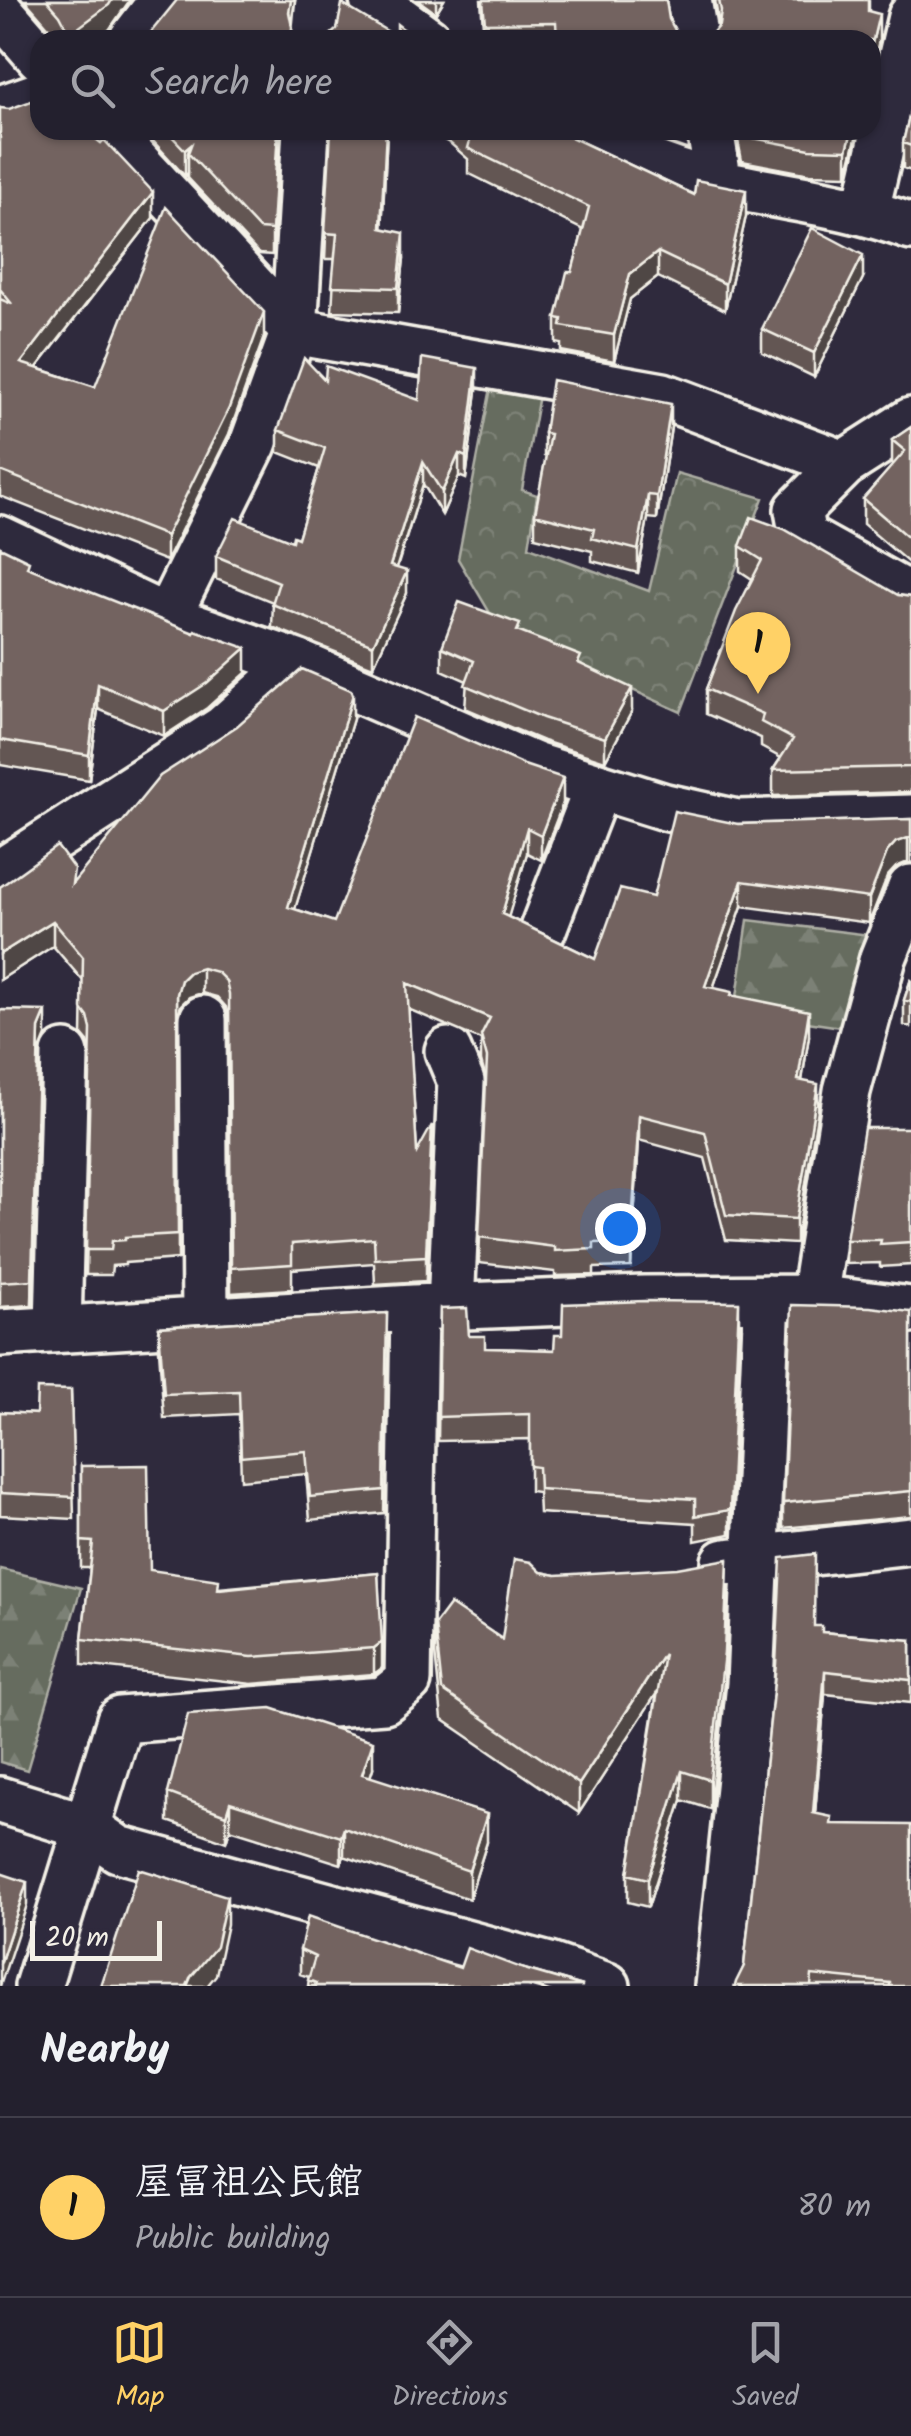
<!DOCTYPE html>
<html lang="en">
<head>
<meta charset="utf-8">
<style>
  :root { --surface:#23202e; --page:#2f2d3a; --text:#f1f3f6; --muted:#a3a3aa; --line:#403e4a; --accent:#ffd166 }
  body { margin:0; font-family:Kalam,"Klee One",sans-serif; background:var(--page); color:var(--text) }
  .scale { position:absolute; left:30px; bottom:25px; width:132px; box-sizing:border-box; padding-left:10px; border:5px solid #f4f1e8; border-top:0; font-size:28px; line-height:35px; white-space:nowrap; color:#f4f1e8; -webkit-text-stroke:8px #2f2a3d; paint-order:stroke }
  .you { position:absolute; left:620px; top:1228px; width:35px; height:35px; margin:-25px; border:8px solid #fff; border-radius:50%; background:#1a73e8; box-shadow:0 0 0 15px #1a73e833 }
  .badge { display:grid; place-items:center; width:65px; height:65px; border-radius:50%; background:var(--accent); color:#111; font-size:32px; font-weight:700 }
  .pin { position:absolute; translate:-50% -82px; filter:drop-shadow(0 2px 5px #0008) }
  .pin::after { content:''; position:absolute; top:52px; width:35px; height:30px; background:inherit; clip-path:polygon(0 0,100% 0,50% 100%) }
  .list { margin:0; padding:0; list-style:none }
  h2 { display:flex; justify-content:space-between; align-items:center; height:130px; margin:0; padding:0 40px; font-size:42px }
  h2 small { font-size:32px; font-weight:400; color:var(--muted) }
  .list li { display:grid; grid-template-columns:65px 1fr auto; gap:30px; align-items:center; box-sizing:border-box; height:180px; padding:0 40px; border-top:2px solid var(--line) }
  .list b { display:block; font-size:38px; white-space:nowrap }
  .list p { margin:0; font-size:32px; white-space:nowrap; color:var(--muted) }
  .list em { font-size:32px; font-style:normal; color:var(--muted) }
  .icon { flex:none; width:55px; height:55px; fill:none; stroke:currentColor; stroke-width:2; stroke-linecap:round; stroke-linejoin:round }
  .map { position:relative; flex:none; width:911px; height:1986px; overflow:hidden }
  .search { position:absolute; background:var(--surface); box-shadow:0 2px 8px #0004; left:30px; right:30px; top:30px; height:110px; display:flex; align-items:center; gap:25px; box-sizing:border-box; padding:0 35px; border-radius:30px; color:var(--muted); font-size:38px }
  .sheet { height:310px; background:var(--surface) }
  nav { display:flex; justify-content:space-around; align-items:center; box-sizing:border-box; height:140px; border-top:2px solid var(--line); background:var(--surface); font-size:28px; color:var(--muted) }
  nav a { display:grid; justify-items:center; gap:5px }
  nav .on { color:var(--accent) }
  .map>svg:first-child { display:block }
</style>
</head>
<body>
<div class="map">
<svg width="911" height="1986" viewBox="0 0 911 1986">
  <defs>
    <pattern id="forest-firs" width="22" height="20" patternUnits="userSpaceOnUse" patternTransform="scale(2.5)"><rect width="22" height="20" fill="#666c5f"/><path d="M5 1l3.5 6h-7zM16 11l3.5 6h-7z" fill="#7c8176"/></pattern>
    <pattern id="park-crowns" width="20" height="18" patternUnits="userSpaceOnUse" patternTransform="scale(2.5)"><rect width="20" height="18" fill="#666c5f"/><path d="M2 6a3 3 0 1 1 6 0M12 15a3 3 0 1 1 6 0" fill="none" stroke="#7c8176"/></pattern>
  </defs>
  <rect width="100%" height="100%" fill="#2f2a3d"/>
  <filter id="ink" filterUnits="userSpaceOnUse"><feTurbulence type="fractalNoise" baseFrequency=".01" numOctaves="2"/><feDisplacementMap in="SourceGraphic" scale="20" xChannelSelector="R" yChannelSelector="G"/><feConvolveMatrix kernelMatrix="1 2 1 2 8 2 1 2 1" color-interpolation-filters="sRGB"/></filter>
  <g filter="url(#ink)">
    <!-- forest -->
    <path fill="url(#forest-firs)" stroke="#adaea4" stroke-width="2.5" d="M 748,920 L 878,936 L 854,1029 L 735,1011 Z
      M 0,1569 L 81,1588 L 27,1770 L 0,1762 Z"/>
    <!-- park -->
    <path fill="url(#park-crowns)" stroke="#adaea4" stroke-width="2.5" d="M 491,388 L 539,395 L 522,490 L 537,495 L 529,547 L 649,591 L 677,473 L 763,498 L 681,712 L 500,630 L 458,559 Z"/>
    <g fill="none" stroke-linecap="round" stroke-linejoin="round">
      <!-- street casing -->
      <g stroke="#f4f1e8" stroke-width="52">
        <path id="street" d="M 373,0 L 428,40
          M 688,0 L 695,40
          M 0,11 L 40,57
          M 132,40 L 163,0
          M 315,40 L 319,0
          M 0,109 L 40,95
          M 107,130 L 294,331 L 663,396 L 844,464 L 911,421
          M 580,130 C 620,150 664,171 709,181 C 777,197 844,202 911,227
          M 710,130 L 719,183
          M 866,210 L 911,17
          M 844,464 L 798,510 L 803,537 L 911,597
          M 0,539 L 167,618 L 297,663 L 534,766 L 665,807 L 737,823 L 911,818
          M 167,618 L 253,444 L 294,331 L 306,130
          M 0,873 L 223,729 L 297,663
          M 543,929 L 598,786
          M 203,1019 L 205,1320
          M 448,1051 L 461,1082 L 451,1307
          M 814,1298 L 847,1091 L 883,958 L 911,888
          M 58,1328 L 65,1054
          M 0,1333 L 414,1308 L 644,1299 L 814,1298 L 911,1310
          M 725,1562 L 911,1541
          M 0,1800 L 87,1827 L 118,1849 L 549,1966 L 607,1986
          M 38,1986 L 120,1720 L 384,1700 L 408,1681 L 414,1308
          M 718,1986 L 750,1684 L 767,1298"/>
      </g>
      <!-- street -->
      <use href="#street" stroke="#2f2a3d" stroke-width="45"/>
    </g>
    <!-- wall -->
    <path fill="#635653" stroke="#f4f1e8" stroke-width="2.5" d="M 25,0 L 130,0 L 109,30 L 95,40 L 60,40 Z
      M 418,0 L 444,0 L 436,13 Z
      M 481,0 L 666,0 L 669,19 L 676,32 L 687,40 L 693,40 L 484,40 Z
      M 715,0 L 869,0 L 869,12 L 879,40 L 871,73 L 871,40 L 711,35 L 719,25 Z
      M 911,107 L 911,171 L 903,168 L 903,143 Z
      M 0,108 L 153,218 L 37,368 L 95,387 L 264,337 L 229,434 L 166,561 L 0,496 Z
      M 143,130 L 280,130 L 272,255 L 259,254 L 188,178 L 188,173 L 185,176 Z
      M 331,130 L 387,130 L 382,229 L 404,258 L 398,313 L 332,311 L 335,259 L 325,259 Z
      M 426,130 L 556,130 L 694,195 L 746,216 L 725,310 L 658,277 L 630,299 L 614,361 L 561,351 L 561,344 L 556,343 L 556,318 L 572,272 L 583,230 L 468,173 L 468,159 L 451,144 Z
      M 736,130 L 858,130 L 847,175 L 810,174 L 742,161 Z
      M 863,278 L 814,377 L 762,352 L 762,329 Z
      M 325,380 L 419,400 L 477,390 L 466,479 L 459,476 L 442,515 L 423,484 L 397,568 L 407,593 L 373,667 L 272,627 L 273,602 L 216,579 L 216,556 L 292,541 L 298,538 L 319,468 L 278,452 L 278,430 Z
      M 671,427 L 657,519 L 648,518 L 638,573 L 592,561 L 592,551 L 535,537 L 535,514 L 546,457 L 544,456 L 544,433 Z
      M 911,427 L 911,565 L 863,524 L 863,499 L 892,466 L 892,440 Z
      M 740,546 L 898,595 L 911,597 L 911,792 L 773,796 L 773,770 L 781,758 L 761,747 L 761,738 L 706,714 L 706,689 L 752,579 L 740,571 Z
      M 0,547 L 29,568 L 246,673 L 207,708 L 164,736 L 98,709 L 89,780 L 0,765 Z
      M 520,632 L 581,664 L 632,711 L 605,761 L 543,741 L 465,708 L 467,681 L 442,670 L 442,647 Z
      M 353,719 L 295,909 L 334,922 L 563,803 L 541,860 L 527,853 L 508,917 L 595,959 L 653,897 L 738,824 L 911,819 L 911,862 L 896,867 L 887,877 L 869,923 L 742,906 L 713,988 L 732,995 L 809,1036 L 802,1081 L 818,1109 L 796,1244 L 726,1240 L 705,1158 L 639,1140 L 631,1267 L 594,1268 L 594,1275 L 555,1276 L 555,1272 L 479,1263 L 486,1080 L 481,1061 L 481,1040 L 408,1009 L 417,1152 L 432,1150 L 426,1281 L 375,1284 L 374,1263 L 292,1269 L 292,1289 L 231,1293 L 229,1019 L 226,1007 L 217,997 L 202,993 L 189,997 L 181,1005 L 177,1019 L 178,1259 L 125,1263 L 125,1265 L 112,1266 L 111,1275 L 86,1275 L 91,1052 L 88,1042 L 82,1035 L 83,981 L 53,946 L 0,980 L 74,882 Z
      M 911,979 L 911,1027 L 904,1025 L 904,1000 Z
      M 0,1010 L 46,1036 L 39,1053 L 32,1305 L 0,1307 Z
      M 911,1128 L 911,1265 L 880,1267 L 880,1263 L 846,1264 L 846,1240 Z
      M 440,1309 L 469,1336 L 485,1348 L 554,1350 L 739,1327 L 730,1534 L 695,1541 L 695,1523 L 539,1513 L 538,1492 L 530,1491 L 530,1439 L 438,1441 Z
      M 911,1312 L 911,1516 L 783,1528 L 783,1503 Z
      M 387,1313 L 384,1513 L 310,1520 L 306,1474 L 241,1480 L 239,1414 L 164,1418 L 159,1350 L 159,1327 Z
      M 71,1390 L 74,1519 L 0,1515 L 0,1412 L 36,1414 Z
      M 81,1466 L 150,1570 L 219,1588 L 378,1573 L 382,1668 L 374,1674 L 252,1684 L 82,1665 L 82,1639 L 90,1568 L 81,1568 Z
      M 541,1572 L 556,1575 L 728,1588 L 724,1682 L 710,1809 L 682,1800 L 648,1907 L 628,1902 L 628,1874 L 657,1692 L 579,1813 L 442,1719 L 435,1653 L 435,1624 L 502,1639 Z
      M 814,1626 L 822,1632 L 911,1640 L 911,1703 L 825,1694 L 815,1814 L 832,1824 L 911,1986 L 735,1986 L 744,1966 Z
      M 373,1768 L 370,1777 L 487,1842 L 469,1899 L 344,1856 L 341,1864 L 230,1829 L 226,1842 L 168,1821 L 168,1793 Z
      M 300,1950 L 460,1968 L 521,1968 L 583,1986 L 308,1986 L 309,1977 L 300,1974 Z"/>
    <!-- shaded-wall -->
    <path fill="#504644" stroke="#f4f1e8" stroke-width="2.5" d="M 112,0 L 130,0 L 109,30 L 95,40 L 70,40 L 70,34 Z
      M 291,0 L 295,0 L 289,37 L 289,12 Z
      M 436,0 L 444,0 L 436,13 Z
      M 879,14 L 879,40 L 871,73 L 871,48 Z
      M 278,130 L 280,130 L 272,255 L 272,230 Z
      M 386,130 L 387,130 L 381,254 L 381,228 Z
      M 852,130 L 858,130 L 847,175 L 847,150 Z
      M 191,145 L 188,153 L 188,173 L 185,176 L 185,150 Z
      M 746,190 L 746,216 L 725,310 L 725,284 Z
      M 153,192 L 153,218 L 21,388 L 21,363 Z
      M 404,233 L 404,258 L 398,313 L 398,288 Z
      M 658,252 L 658,277 L 630,299 L 614,361 L 614,335 L 630,274 Z
      M 863,255 L 863,278 L 814,377 L 814,353 Z
      M 264,312 L 264,337 L 229,434 L 166,561 L 166,536 Z
      M 477,368 L 477,390 L 466,479 L 466,457 Z
      M 671,404 L 671,427 L 657,519 L 657,496 Z
      M 459,454 L 459,476 L 442,515 L 442,492 Z
      M 423,462 L 423,484 L 390,588 L 390,566 Z
      M 648,495 L 648,518 L 638,573 L 638,550 Z
      M 407,571 L 407,593 L 373,667 L 373,645 Z
      M 246,648 L 246,673 L 207,708 L 164,736 L 164,711 Z
      M 98,684 L 98,709 L 89,780 L 89,755 Z
      M 632,688 L 632,711 L 605,761 L 605,738 Z
      M 353,694 L 353,719 L 288,932 L 288,907 Z
      M 563,778 L 563,803 L 541,860 L 541,835 Z
      M 527,828 L 527,853 L 502,939 L 502,914 Z
      M 908,837 L 908,862 L 896,867 L 887,877 L 869,923 L 869,898 L 887,852 L 896,842 Z
      M 742,881 L 742,906 L 705,1011 L 705,986 Z
      M 53,921 L 53,946 L 0,980 L 0,954 Z
      M 202,968 L 202,993 L 189,997 L 181,1005 L 177,1019 L 177,994 L 181,980 L 189,972 Z
      M 46,1011 L 46,1036 L 39,1053 L 32,1305 L 39,1028 Z
      M 809,1011 L 809,1036 L 798,1105 L 798,1080 Z
      M 818,1084 L 818,1109 L 796,1244 L 796,1219 Z
      M 639,1115 L 639,1140 L 631,1267 L 631,1242 Z
      M 432,1125 L 432,1150 L 426,1281 L 426,1256 Z
      M 739,1302 L 739,1327 L 730,1534 L 730,1510 Z
      M 728,1559 L 724,1682 L 710,1809 L 710,1780 Z
      M 382,1642 L 382,1668 L 374,1674 L 374,1648 Z
      M 664,1654 L 664,1682 L 579,1813 L 579,1784 Z
      M 825,1671 L 825,1694 L 813,1836 L 813,1813 Z
      M 373,1741 L 373,1768 L 362,1802 L 362,1774 Z
      M 682,1771 L 682,1800 L 648,1907 L 648,1879 Z
      M 230,1802 L 230,1829 L 226,1842 L 226,1815 Z
      M 487,1814 L 487,1842 L 469,1899 L 469,1871 Z
      M 344,1828 L 344,1856 L 341,1864 L 341,1837 Z
      M 27,1882 L 27,1905 L 0,1986 L 0,1964 Z
      M 227,1896 L 227,1924 L 216,1975 L 207,1986 L 187,1986 Z"/>
    <!-- building -->
    <path fill="#736461" stroke="#f4f1e8" stroke-width="2.5" d="M 47,0 L 112,0 L 109,5 L 70,34 L 60,15 Z
      M 177,0 L 291,0 L 289,12 L 292,27 L 291,40 L 160,40 L 151,32 Z
      M 483,0 L 666,0 L 669,19 L 676,32 L 687,40 L 693,40 L 557,40 L 556,22 L 485,23 Z
      M 719,0 L 868,0 L 868,11 L 879,14 L 871,48 L 871,40 L 701,40 L 711,35 L 719,25 L 721,11 Z
      M 342,4 L 397,37 L 397,24 L 407,32 L 402,39 L 403,40 L 318,40 L 327,38 L 337,29 Z
      M 40,98 L 40,130 L 84,130 L 101,143 L 104,140 L 153,192 L 21,363 L 95,387 L 166,207 L 264,312 L 229,408 L 166,536 L 0,471 L 0,299 L 12,304 L 0,289 L 0,108 L 9,109 Z
      M 911,107 L 911,146 L 903,143 Z
      M 166,130 L 278,130 L 272,230 L 259,229 L 188,153 L 191,145 L 185,150 Z
      M 331,130 L 386,130 L 381,228 L 404,233 L 398,288 L 332,286 L 337,234 L 325,233 Z
      M 463,130 L 556,130 L 694,195 L 696,180 L 746,190 L 725,284 L 658,252 L 630,274 L 614,335 L 561,326 L 562,319 L 556,318 L 567,272 L 572,272 L 589,207 L 468,148 L 471,137 Z
      M 741,130 L 852,130 L 847,150 L 810,149 L 742,136 Z
      M 812,228 L 863,255 L 814,353 L 762,329 Z
      M 304,358 L 325,380 L 326,366 L 419,400 L 422,358 L 477,368 L 466,457 L 459,454 L 442,492 L 423,462 L 390,566 L 407,571 L 373,645 L 272,604 L 279,582 L 216,556 L 235,518 L 292,541 L 293,536 L 298,538 L 325,448 L 278,430 Z
      M 552,380 L 671,404 L 657,496 L 648,495 L 638,550 L 592,538 L 594,529 L 535,514 L 550,434 L 544,433 Z
      M 911,427 L 911,540 L 863,499 L 905,451 L 892,440 Z
      M 751,517 L 784,529 L 898,595 L 911,597 L 911,767 L 773,770 L 793,739 L 761,722 L 763,714 L 706,689 L 736,611 L 762,560 L 740,546 Z
      M 0,547 L 29,561 L 27,567 L 194,633 L 195,630 L 246,648 L 207,683 L 164,711 L 98,684 L 89,755 L 0,740 Z
      M 459,602 L 520,624 L 517,631 L 581,656 L 578,663 L 632,688 L 605,738 L 543,718 L 465,685 L 474,661 L 442,647 Z
      M 302,669 L 351,690 L 353,694 L 288,907 L 334,922 L 414,717 L 524,765 L 563,778 L 541,835 L 527,828 L 502,914 L 595,959 L 620,889 L 653,897 L 674,811 L 738,824 L 911,819 L 911,837 L 896,842 L 887,852 L 869,898 L 742,881 L 705,986 L 732,992 L 731,995 L 809,1011 L 798,1080 L 818,1084 L 796,1219 L 726,1215 L 705,1132 L 639,1115 L 631,1242 L 594,1243 L 594,1249 L 555,1251 L 555,1247 L 479,1237 L 487,1058 L 481,1036 L 490,1018 L 407,983 L 417,1152 L 432,1125 L 426,1256 L 375,1259 L 374,1238 L 292,1244 L 292,1264 L 231,1268 L 229,994 L 226,981 L 217,972 L 202,968 L 189,972 L 181,980 L 177,994 L 178,1234 L 125,1237 L 125,1240 L 112,1241 L 111,1250 L 86,1250 L 91,1029 L 88,1017 L 82,1009 L 83,957 L 53,921 L 0,954 L 0,887 L 57,846 L 74,869 L 72,884 L 160,776 L 237,726 Z
      M 911,979 L 911,1002 L 904,1000 Z
      M 0,1010 L 46,1011 L 39,1028 L 32,1280 L 0,1282 Z
      M 864,1128 L 911,1128 L 911,1242 L 880,1244 L 881,1240 L 846,1240 Z
      M 645,1301 L 739,1302 L 730,1510 L 695,1516 L 695,1499 L 539,1489 L 538,1467 L 530,1466 L 530,1414 L 438,1417 L 440,1309 L 467,1308 L 469,1336 L 485,1336 L 485,1348 L 554,1350 L 555,1335 L 562,1335 L 563,1304 Z
      M 792,1305 L 870,1307 L 911,1312 L 911,1491 L 783,1503 Z
      M 387,1313 L 384,1490 L 310,1497 L 306,1451 L 241,1457 L 239,1391 L 164,1394 L 159,1327 Z
      M 37,1389 L 71,1390 L 74,1497 L 0,1493 L 0,1412 L 36,1414 Z
      M 148,1465 L 150,1570 L 219,1580 L 218,1589 L 378,1573 L 382,1642 L 374,1648 L 252,1657 L 82,1639 L 93,1542 L 81,1541 L 81,1466 Z
      M 815,1554 L 814,1626 L 822,1626 L 822,1632 L 911,1640 L 911,1680 L 825,1671 L 813,1813 L 832,1817 L 831,1824 L 911,1825 L 911,1986 L 890,1986 L 890,1983 L 812,1975 L 811,1986 L 735,1986 L 736,1982 L 744,1966 L 776,1664 L 781,1558 Z
      M 514,1559 L 531,1562 L 541,1572 L 556,1575 L 677,1568 L 728,1559 L 724,1653 L 710,1780 L 682,1771 L 648,1879 L 628,1874 L 664,1654 L 579,1784 L 442,1690 L 435,1624 L 450,1604 L 502,1639 Z
      M 271,1708 L 373,1741 L 362,1774 L 487,1814 L 469,1871 L 344,1828 L 341,1837 L 230,1802 L 226,1815 L 168,1793 L 188,1714 Z
      M 139,1869 L 227,1896 L 216,1947 L 190,1978 L 187,1986 L 101,1986 Z
      M 0,1873 L 27,1882 L 0,1964 Z
      M 308,1916 L 460,1968 L 467,1948 L 521,1968 L 583,1986 L 315,1986 L 316,1983 L 308,1980 L 315,1957 L 300,1950 Z"/>
  </g>
</svg>
<div class="scale">20 m</div>
<div class="you"></div>
<div class="pin badge" style="left:758px;top:694px">1</div>
<div class="search"><svg class="icon" aria-label="search" viewBox="0 0 24 24"><circle cx="10" cy="10" r="6"/><path d="M15 15l6 6"/></svg>Search here</div>
</div>
<section class="sheet">
<h2>Nearby<small></small></h2>
<ul class="list">
<li><span class="badge">1</span><div><b>屋冨祖公民館</b><p>Public building</p></div><em>80 m</em></li>
</ul>
</section>
<nav>
<a class="on"><svg class="icon" aria-label="map" viewBox="0 0 24 24"><path d="M3 6l6-2 6 2 6-2v14l-6 2-6-2-6 2zM9 4v14M15 6v14"/></svg>Map</a>
<a><svg class="icon" aria-label="directions" viewBox="0 0 24 24"><path d="M12 3l9 9-9 9-9-9zM9 14v-3h6M13 9l2 2-2 2"/></svg>Directions</a>
<a><svg class="icon" aria-label="saved" viewBox="0 0 24 24"><path d="M7 4h10v16l-5-4-5 4z"/></svg>Saved</a>
</nav>
</body>
</html>
